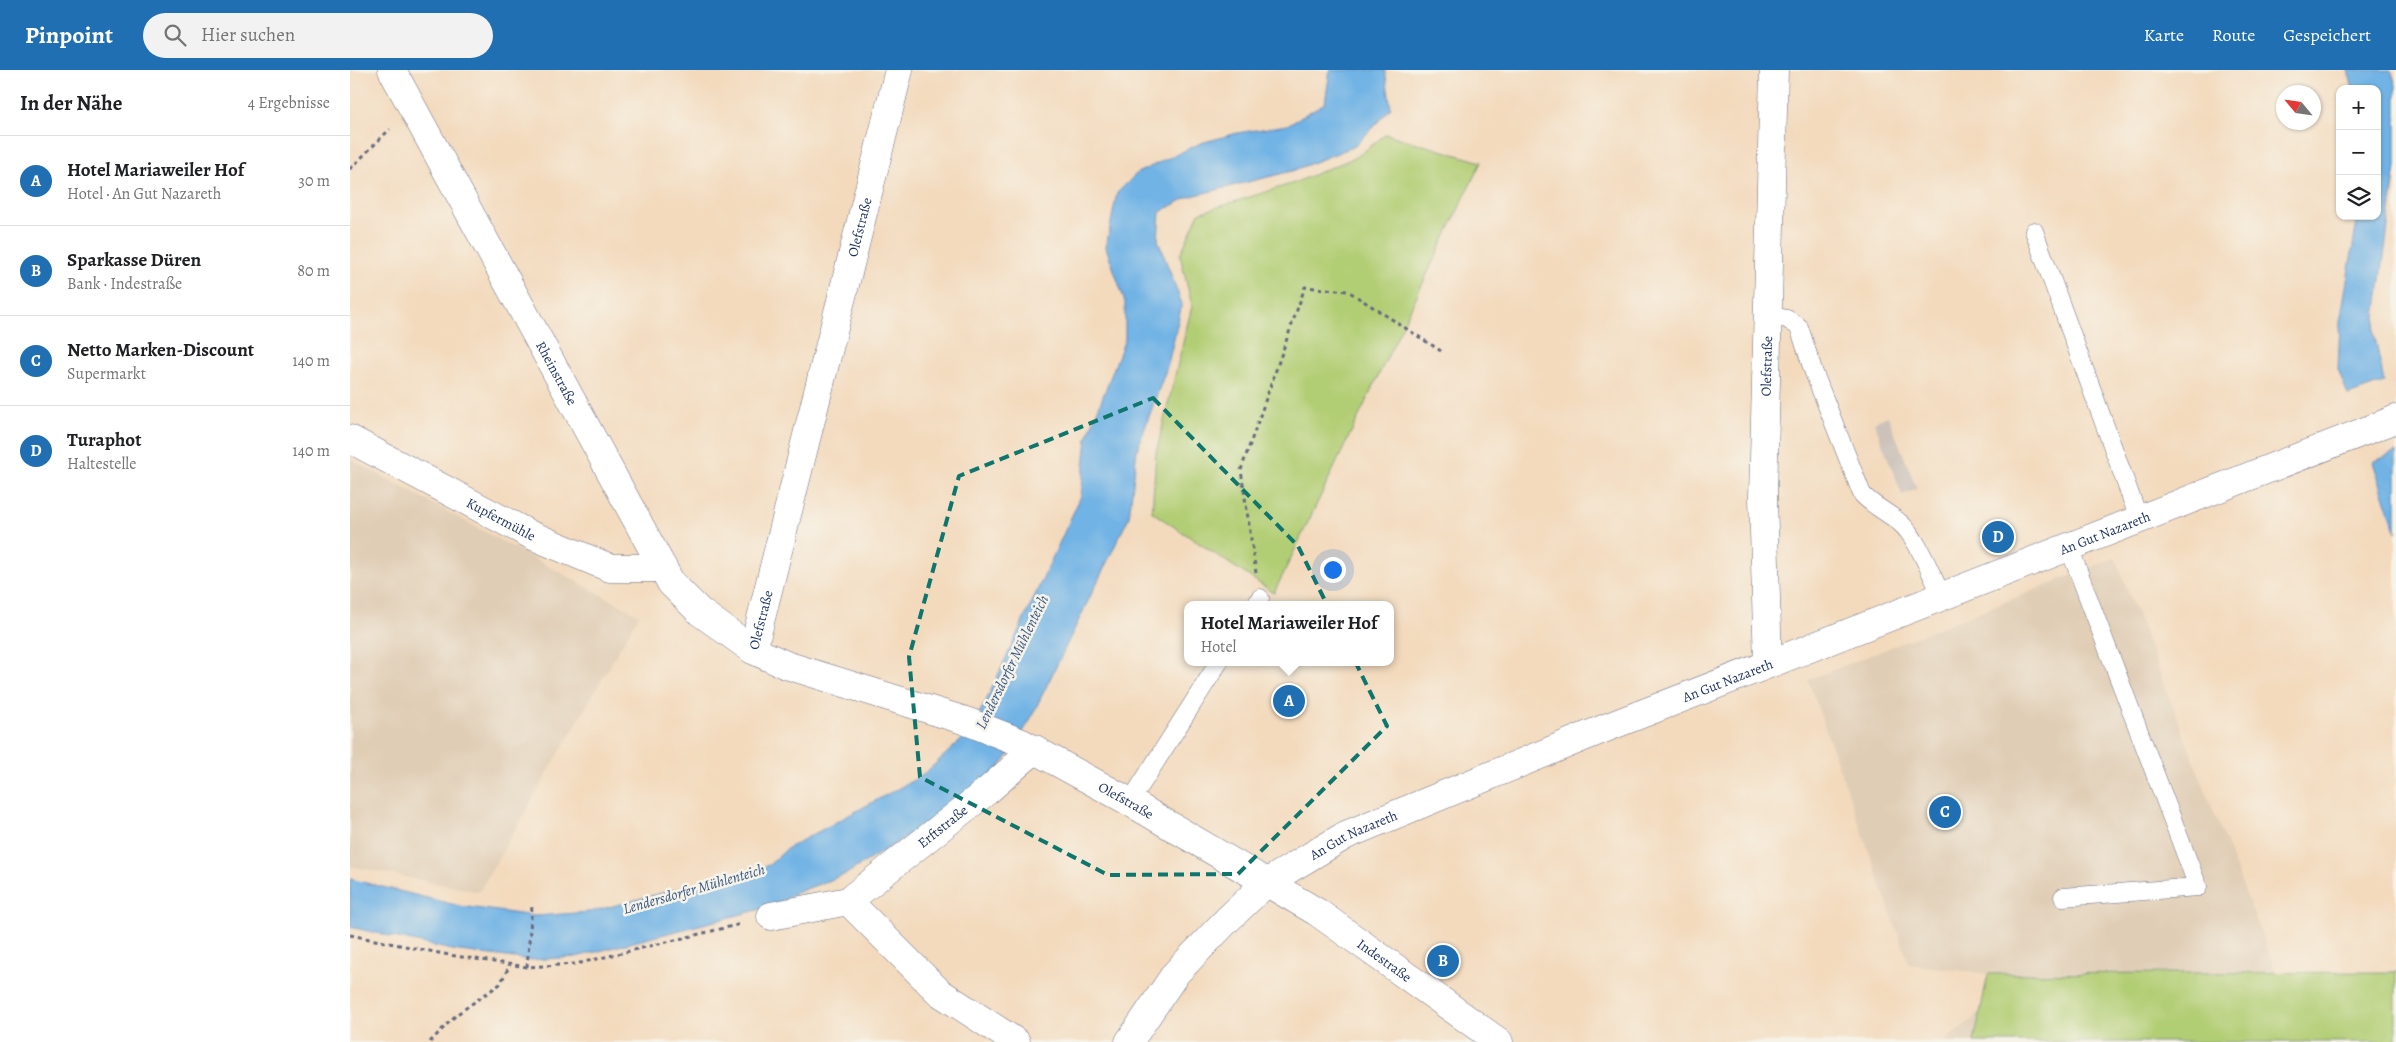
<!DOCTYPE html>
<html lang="de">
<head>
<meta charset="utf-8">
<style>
  :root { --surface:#fff; --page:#f2f2f2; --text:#202124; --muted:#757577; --line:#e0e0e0; --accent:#1f6fb2 }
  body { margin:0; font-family:Alegreya,serif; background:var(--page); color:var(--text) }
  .controls { position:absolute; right:15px; top:15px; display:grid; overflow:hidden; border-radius:10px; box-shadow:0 1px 4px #0004 }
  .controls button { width:45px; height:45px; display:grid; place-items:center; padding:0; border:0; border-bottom:1px solid var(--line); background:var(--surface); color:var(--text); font:25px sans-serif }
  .compass { position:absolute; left:1926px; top:15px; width:45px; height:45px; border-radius:50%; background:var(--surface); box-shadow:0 1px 4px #0004; rotate:299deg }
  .you { position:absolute; left:982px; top:499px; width:18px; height:18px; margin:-12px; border:4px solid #fff; border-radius:50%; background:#1a73e8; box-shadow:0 0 0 8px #1a73e833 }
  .badge { display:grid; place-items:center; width:32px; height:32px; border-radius:50%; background:var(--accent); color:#fff; font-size:16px; font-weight:700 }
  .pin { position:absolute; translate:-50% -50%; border:2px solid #fff; box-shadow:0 1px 5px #0006 }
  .popup { position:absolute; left:834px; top:531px; width:210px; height:65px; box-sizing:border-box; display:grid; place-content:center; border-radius:10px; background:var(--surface); filter:drop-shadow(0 1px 4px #0005); font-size:16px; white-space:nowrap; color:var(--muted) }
  .popup b { font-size:19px; color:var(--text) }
  .popup::after { content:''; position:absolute; left:50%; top:100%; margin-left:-10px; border:10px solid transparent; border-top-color:var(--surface) }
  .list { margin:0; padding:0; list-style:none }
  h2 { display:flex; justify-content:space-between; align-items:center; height:65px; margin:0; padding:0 20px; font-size:21px }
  h2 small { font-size:16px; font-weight:400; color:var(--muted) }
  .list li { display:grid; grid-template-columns:32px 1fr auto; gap:15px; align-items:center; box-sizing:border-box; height:90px; padding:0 20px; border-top:1px solid var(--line) }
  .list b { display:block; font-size:19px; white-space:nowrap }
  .list p { margin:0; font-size:16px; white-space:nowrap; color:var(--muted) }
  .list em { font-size:16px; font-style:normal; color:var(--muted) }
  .icon { flex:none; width:28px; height:28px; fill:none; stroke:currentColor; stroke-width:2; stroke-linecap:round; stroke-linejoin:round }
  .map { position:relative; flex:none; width:2046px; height:972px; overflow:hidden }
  header { display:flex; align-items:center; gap:30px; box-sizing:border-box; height:70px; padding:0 25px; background:var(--accent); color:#fff }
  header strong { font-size:24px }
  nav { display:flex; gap:28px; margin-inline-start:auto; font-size:18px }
  .search { width:350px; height:45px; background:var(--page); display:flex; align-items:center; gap:12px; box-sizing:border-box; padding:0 18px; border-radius:28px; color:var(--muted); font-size:19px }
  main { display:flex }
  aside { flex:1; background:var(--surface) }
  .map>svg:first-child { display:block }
</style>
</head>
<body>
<header>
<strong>Pinpoint</strong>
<div class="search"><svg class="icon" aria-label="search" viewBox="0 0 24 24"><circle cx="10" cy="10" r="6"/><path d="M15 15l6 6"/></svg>Hier suchen</div>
<nav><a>Karte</a><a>Route</a><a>Gespeichert</a></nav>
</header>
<main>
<aside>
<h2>In der Nähe<small>4 Ergebnisse</small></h2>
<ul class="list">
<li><span class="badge">A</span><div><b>Hotel Mariaweiler Hof</b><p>Hotel · An Gut Nazareth</p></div><em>30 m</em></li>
<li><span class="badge">B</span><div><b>Sparkasse Düren</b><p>Bank · Indestraße</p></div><em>80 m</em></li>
<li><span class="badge">C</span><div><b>Netto Marken-Discount</b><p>Supermarkt</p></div><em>140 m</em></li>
<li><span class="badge">D</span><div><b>Turaphot</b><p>Haltestelle</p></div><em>140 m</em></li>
</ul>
</aside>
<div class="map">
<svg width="2046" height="972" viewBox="0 0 2046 972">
  <rect width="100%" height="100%" fill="#f7f3e8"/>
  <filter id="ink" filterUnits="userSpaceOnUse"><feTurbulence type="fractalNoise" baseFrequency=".02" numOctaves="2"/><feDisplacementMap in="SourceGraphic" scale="10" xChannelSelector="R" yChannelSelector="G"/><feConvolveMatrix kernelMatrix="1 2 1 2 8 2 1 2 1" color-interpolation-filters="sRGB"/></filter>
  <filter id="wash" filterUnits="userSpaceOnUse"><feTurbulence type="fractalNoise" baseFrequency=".0096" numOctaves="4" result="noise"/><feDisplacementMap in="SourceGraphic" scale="20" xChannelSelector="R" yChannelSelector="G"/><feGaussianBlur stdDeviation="1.12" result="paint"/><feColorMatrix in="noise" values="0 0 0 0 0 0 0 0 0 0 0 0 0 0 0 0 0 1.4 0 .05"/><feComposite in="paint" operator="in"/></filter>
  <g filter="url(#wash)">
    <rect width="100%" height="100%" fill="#f3dabd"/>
    <!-- built -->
    <path fill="#e0cdb5" d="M 0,389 L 289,545 L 129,822 L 0,796 Z
      M 1765,488 L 1927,904 L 1638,904 L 1559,894 L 1458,610 Z
      M 1630,943 L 1624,972 L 1594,972 Z"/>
    <!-- industrial -->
    <path fill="#ccc2b9" d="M 1538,346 L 1567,419 L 1552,425 L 1524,352 Z"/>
    <!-- green -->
    <path fill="#b2ce74" stroke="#667e69" d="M 1036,64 L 1131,92 L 924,523 L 802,442 L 806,383 L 842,236 L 830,185 L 849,143 L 944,113 L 1008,86 Z
      M 2046,902 L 2046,972 L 1624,972 L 1638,904 Z"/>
    <!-- water -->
    <path fill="#71b3e5" stroke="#4671a2" d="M 980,0 L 1035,0 L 1041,38 L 1005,76 L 942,101 L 838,127 L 810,142 L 808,170 L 832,234 L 818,294 L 787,380 L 779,447 L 679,652 L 658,686 L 633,719 L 496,804 L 448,822 L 423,836 L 226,887 L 180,890 L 102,880 L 0,857 L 0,809 L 110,836 L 185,846 L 240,842 L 419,795 L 438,778 L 573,705 L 618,664 L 636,631 L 731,426 L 737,368 L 775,269 L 775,232 L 756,177 L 767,123 L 787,103 L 851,73 L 887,63 L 937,55 L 975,33 Z
      M 1998,0 L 2041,0 L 2046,15 L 2046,96 L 2024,262 L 2034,312 L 1998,325 L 1988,299 L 1990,252 L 2008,146 L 2027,146 L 2027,19 L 2003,19 Z
      M 2046,382 L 2046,462 L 2023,392 Z"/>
  </g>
  <g filter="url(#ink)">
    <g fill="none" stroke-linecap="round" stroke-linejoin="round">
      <!-- service casing -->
      <g stroke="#676b7f" stroke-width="19">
        <path id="service" d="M 1684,161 L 1789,449
          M 1417,245 L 1437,249 L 1449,257 L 1464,303 L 1512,424 C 1523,436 1537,442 1549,452 C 1567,466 1581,505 1592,526
          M 906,535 L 910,528
          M 780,732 L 869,592
          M 1713,827 L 1848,817 L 1719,477"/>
      </g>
      <!-- minor casing -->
      <g stroke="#676b7f" stroke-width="29">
        <g id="minor">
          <path id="s1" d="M 42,0 L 321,513 L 350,542 L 403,580 L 436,595 L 616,651 L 672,673 L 780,732 L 967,842 L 1149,972"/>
          <path id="s2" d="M 0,369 L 181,465 L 260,498 L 313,498"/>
          <path id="s3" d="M 403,580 L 549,0"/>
          <path id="s4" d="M 1418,594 L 1413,427 L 1424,0"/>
          <path d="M 498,831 L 589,922 L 666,972"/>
          <path id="s5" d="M 421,846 L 498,831 L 637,721 L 685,679"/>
        </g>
      </g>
      <!-- secondary casing -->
      <g stroke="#676b7f" stroke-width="29">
        <g id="secondary">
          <path id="s6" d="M 779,972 L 826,903 L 877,850 L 916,813 L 996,765 L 1258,657 L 2046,349"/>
        </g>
      </g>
      <!-- path -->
      <path stroke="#676b7f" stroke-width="3" stroke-dasharray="4 4" stroke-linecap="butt" d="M 0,99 L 40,59
        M 906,503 L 891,400 L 955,217 L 998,221 L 1091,281
        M 0,865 L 99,885 L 177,897 L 226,894 L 391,854
        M 177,897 L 182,836
        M 80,972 L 106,945 L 150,914 L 160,895"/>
      <!-- service -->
      <use href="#service" stroke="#fff" stroke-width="18"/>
      <!-- minor -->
      <use href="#minor" stroke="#fff" stroke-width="28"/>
      <!-- secondary -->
      <use href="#secondary" stroke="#fff" stroke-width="28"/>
    </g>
  </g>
  <!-- marked area -->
  <path fill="none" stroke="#0f766e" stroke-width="4" stroke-dasharray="10 6" stroke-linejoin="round" d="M 803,328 L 948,476 L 1037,656 L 888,804 L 758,805 L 570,707 L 559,587 L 609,406 Z"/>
  <g text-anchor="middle" stroke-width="5" stroke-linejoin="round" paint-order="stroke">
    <!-- street labels -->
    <g font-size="14" fill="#1b2f5e" stroke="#f7f3e8">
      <text dy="5" stroke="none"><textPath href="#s3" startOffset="436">Olefstraße</textPath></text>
      <text dy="5" stroke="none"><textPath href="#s4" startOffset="298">Olefstraße</textPath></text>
      <text dy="5" stroke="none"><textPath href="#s1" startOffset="345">Rheinstraße</textPath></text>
      <text dy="5" stroke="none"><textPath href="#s2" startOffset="171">Kupfermühle</textPath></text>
      <text dy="5" stroke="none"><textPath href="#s6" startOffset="1121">An Gut Nazareth</textPath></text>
      <text dy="5" stroke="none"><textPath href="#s3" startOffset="31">Olefstraße</textPath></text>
      <text dy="5" stroke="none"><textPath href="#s6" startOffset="716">An Gut Nazareth</textPath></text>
      <text dy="5" stroke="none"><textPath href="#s1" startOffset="1094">Olefstraße</textPath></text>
      <text dy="5" stroke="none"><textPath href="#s5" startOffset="199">Erftstraße</textPath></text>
      <text dy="5" stroke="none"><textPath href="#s6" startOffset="311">An Gut Nazareth</textPath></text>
      <text dy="5" stroke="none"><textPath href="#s1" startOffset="1398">Indestraße</textPath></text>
    </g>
    <!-- water labels -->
    <g font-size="15" font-style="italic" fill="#355786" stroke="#f7f3e8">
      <text transform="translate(662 592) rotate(-64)" y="5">Lendersdorfer Mühlenteich</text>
      <text transform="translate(344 819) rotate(-16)" y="5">Lendersdorfer Mühlenteich</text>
    </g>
  </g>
</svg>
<div class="controls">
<button>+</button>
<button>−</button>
<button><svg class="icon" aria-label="layers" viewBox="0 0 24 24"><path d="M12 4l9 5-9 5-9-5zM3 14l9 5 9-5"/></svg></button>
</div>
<svg class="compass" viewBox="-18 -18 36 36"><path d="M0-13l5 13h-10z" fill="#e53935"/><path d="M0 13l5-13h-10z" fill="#757577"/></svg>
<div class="you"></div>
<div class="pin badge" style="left:939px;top:631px">A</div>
<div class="popup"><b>Hotel Mariaweiler Hof</b>Hotel</div>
<div class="pin badge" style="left:1093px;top:891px">B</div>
<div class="pin badge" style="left:1595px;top:742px">C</div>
<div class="pin badge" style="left:1648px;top:467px">D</div>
</div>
</main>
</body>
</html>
